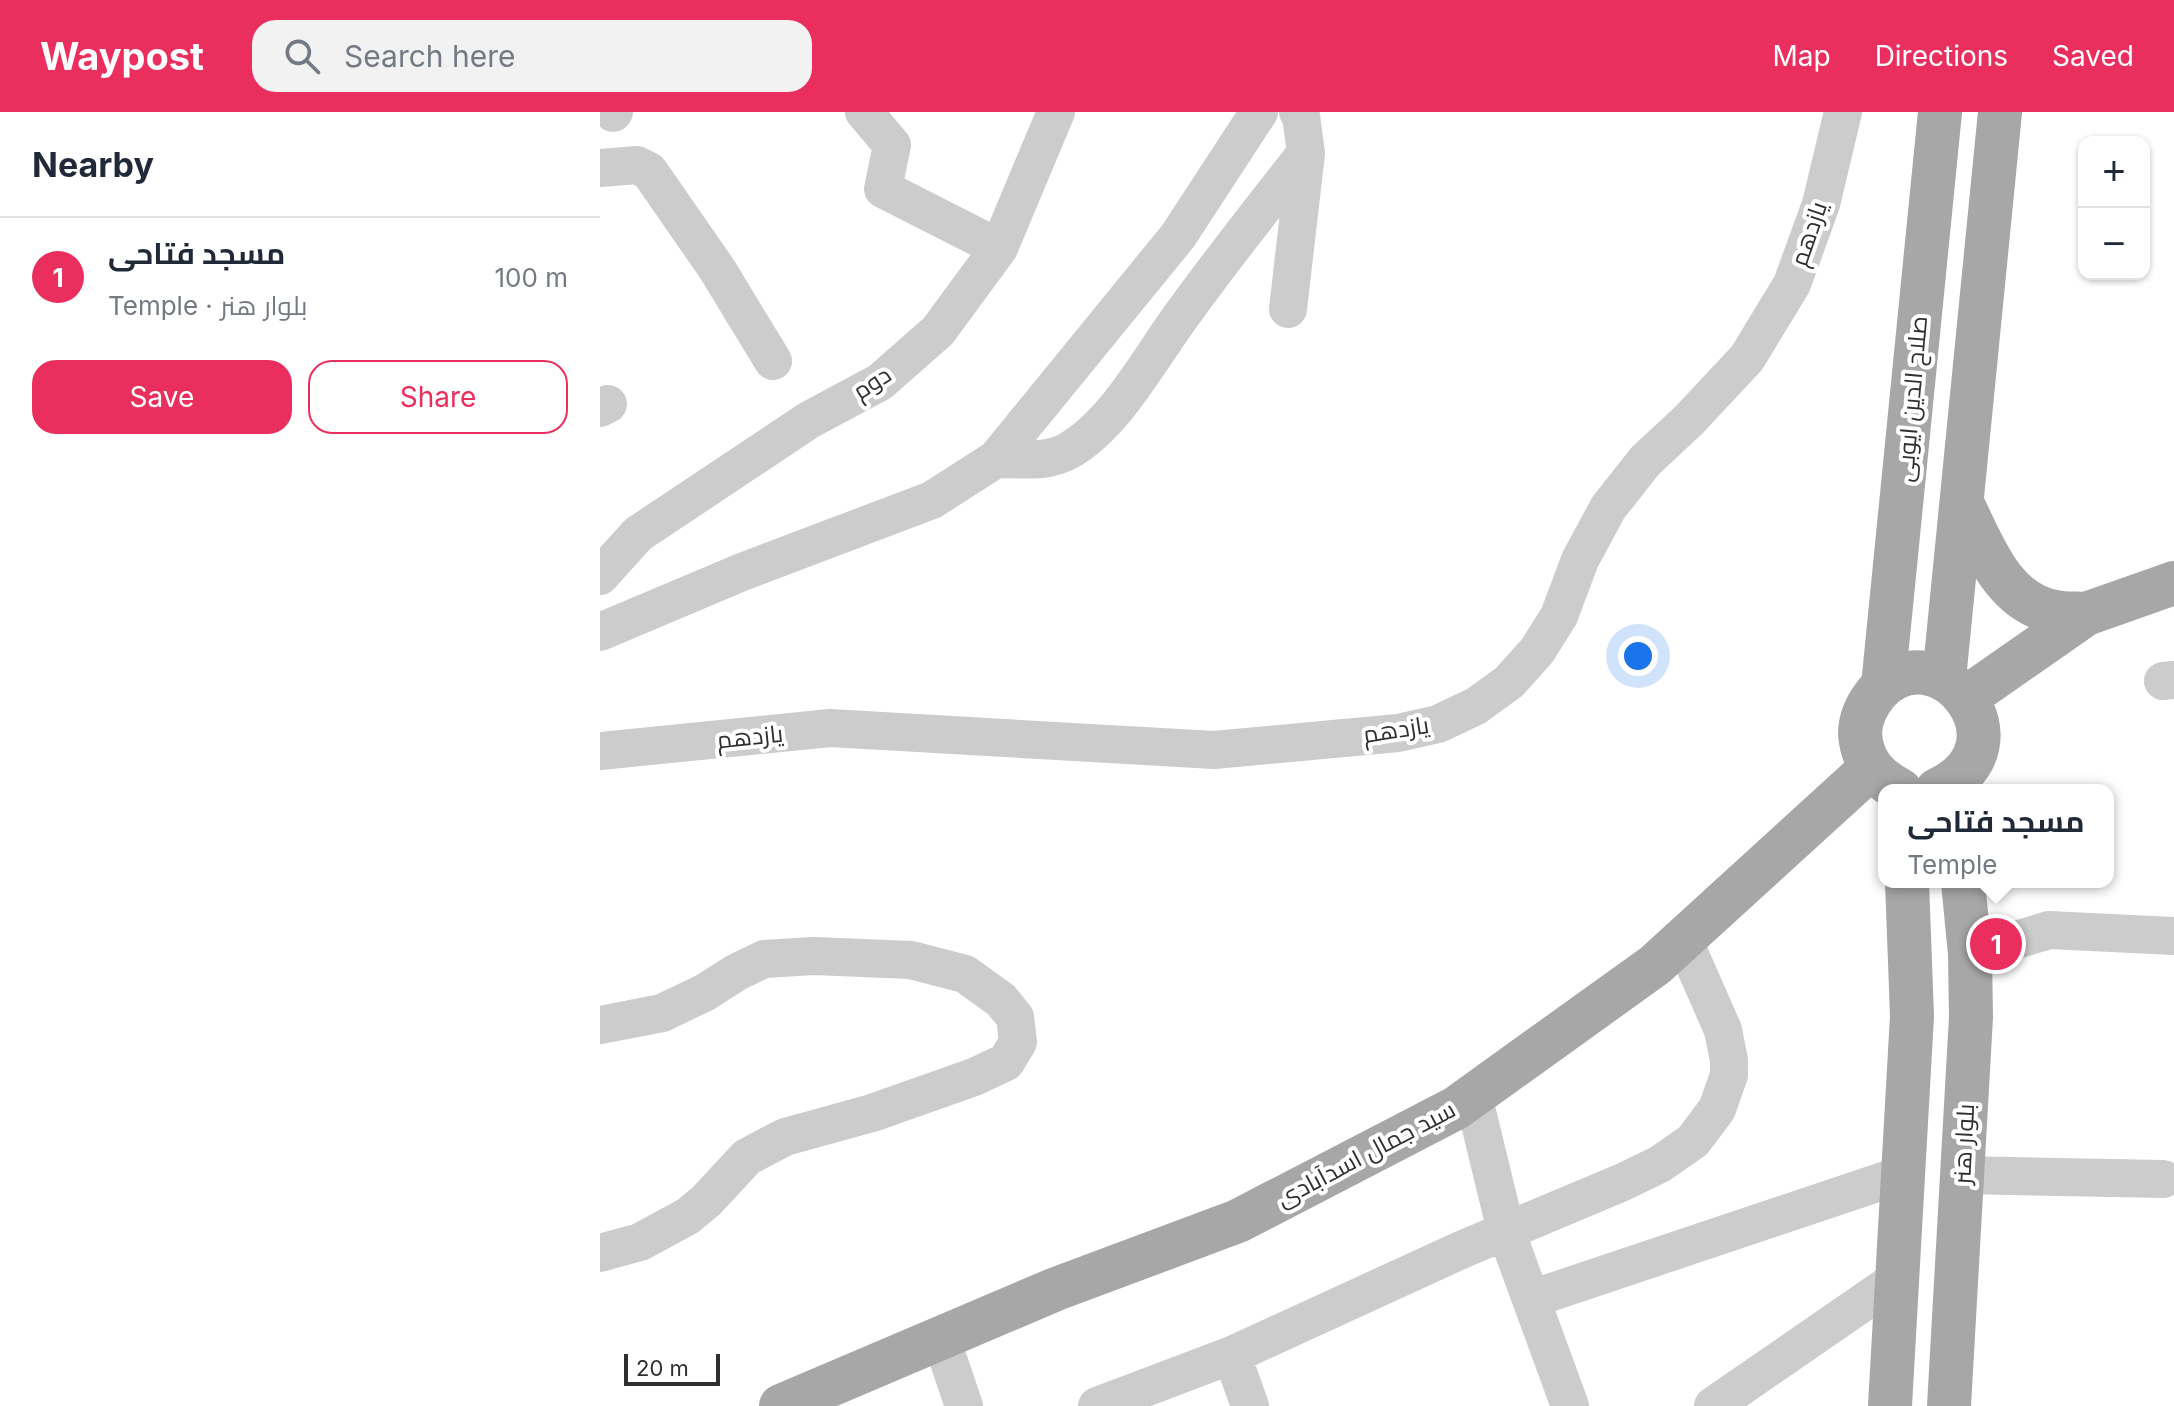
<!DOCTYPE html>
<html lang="en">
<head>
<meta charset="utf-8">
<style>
  :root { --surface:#fff; --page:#f2f2f3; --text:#1f2937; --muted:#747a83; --line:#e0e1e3; --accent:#ea2e5e }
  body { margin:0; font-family:Inter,Cairo,sans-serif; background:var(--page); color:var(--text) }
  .controls { position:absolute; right:24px; top:24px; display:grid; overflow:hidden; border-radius:16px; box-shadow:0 2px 6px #0004 }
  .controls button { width:72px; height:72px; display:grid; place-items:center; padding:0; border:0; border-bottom:2px solid var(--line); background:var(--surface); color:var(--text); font:40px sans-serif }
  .scale { position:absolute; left:24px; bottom:20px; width:96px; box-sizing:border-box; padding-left:8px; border:4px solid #2f2f2f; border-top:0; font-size:22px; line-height:28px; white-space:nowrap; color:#2f2f2f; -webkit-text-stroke:6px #fff; paint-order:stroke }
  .you { position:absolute; left:1038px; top:544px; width:28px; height:28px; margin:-20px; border:6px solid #fff; border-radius:50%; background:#1a73e8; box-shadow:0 0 0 12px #1a73e833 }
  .badge { display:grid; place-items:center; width:52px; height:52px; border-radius:50%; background:var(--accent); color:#fff; font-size:26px; font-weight:700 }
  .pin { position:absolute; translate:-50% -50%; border:4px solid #fff; box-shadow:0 2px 8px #0006 }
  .popup { position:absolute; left:1278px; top:672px; width:236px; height:104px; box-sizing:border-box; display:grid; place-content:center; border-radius:16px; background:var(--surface); filter:drop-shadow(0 2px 6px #0005); font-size:26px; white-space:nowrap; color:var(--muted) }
  .popup b { font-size:30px; color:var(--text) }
  .popup::after { content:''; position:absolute; left:50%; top:100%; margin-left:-16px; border:16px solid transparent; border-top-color:var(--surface) }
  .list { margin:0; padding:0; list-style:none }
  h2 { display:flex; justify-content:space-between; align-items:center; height:104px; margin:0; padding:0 32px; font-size:34px }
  h2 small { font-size:26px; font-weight:400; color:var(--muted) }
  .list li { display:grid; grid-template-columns:52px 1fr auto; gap:24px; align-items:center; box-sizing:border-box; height:120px; padding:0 32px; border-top:2px solid var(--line) }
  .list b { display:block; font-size:30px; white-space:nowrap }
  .list p { margin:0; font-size:26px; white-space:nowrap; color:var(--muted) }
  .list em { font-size:26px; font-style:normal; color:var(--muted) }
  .actions { display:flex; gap:16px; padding:24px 32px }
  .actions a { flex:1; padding:18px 0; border:2px solid var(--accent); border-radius:24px; text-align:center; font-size:28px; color:var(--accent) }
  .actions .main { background:var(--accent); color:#fff }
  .icon { flex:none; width:44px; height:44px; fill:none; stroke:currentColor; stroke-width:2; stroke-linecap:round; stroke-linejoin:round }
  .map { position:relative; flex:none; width:1574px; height:1294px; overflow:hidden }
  header { display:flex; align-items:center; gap:48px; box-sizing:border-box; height:112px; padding:0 40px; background:var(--accent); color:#fff }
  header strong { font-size:38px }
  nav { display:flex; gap:44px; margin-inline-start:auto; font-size:28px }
  .search { width:560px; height:72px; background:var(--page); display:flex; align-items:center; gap:20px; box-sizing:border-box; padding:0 28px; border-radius:24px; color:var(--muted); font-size:30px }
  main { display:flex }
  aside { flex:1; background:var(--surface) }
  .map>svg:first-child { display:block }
</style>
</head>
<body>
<header>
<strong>Waypost</strong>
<div class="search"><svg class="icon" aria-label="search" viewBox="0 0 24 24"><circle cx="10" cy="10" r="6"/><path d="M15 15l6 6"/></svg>Search here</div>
<nav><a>Map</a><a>Directions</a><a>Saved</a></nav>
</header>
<main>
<aside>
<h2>Nearby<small></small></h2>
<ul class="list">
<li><span class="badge">1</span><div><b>مسجد فتاحی</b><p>Temple · بلوار هنر</p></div><em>100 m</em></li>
</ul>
<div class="actions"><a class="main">Save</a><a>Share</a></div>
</aside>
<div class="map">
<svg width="1574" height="1294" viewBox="0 0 1574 1294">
  <rect width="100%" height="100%" fill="#fff"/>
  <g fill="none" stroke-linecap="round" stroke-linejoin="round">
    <!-- minor -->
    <path stroke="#ccc" stroke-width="38" d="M 264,0 L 292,33 L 283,77 L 399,136
      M 13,1 L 14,0
      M 0,56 L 37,53 L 49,59 L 117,157 L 173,249
      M 688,197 L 706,41 L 701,4 L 698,0
      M 0,296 L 8,292
      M 396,347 C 420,347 447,351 468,339 C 516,312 551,244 584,200 C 623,146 665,93 706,41
      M 0,464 L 38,422 L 209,308 L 280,270 L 338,219 L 399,136 L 456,0
      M 0,520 L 142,460 L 332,388 L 396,347 L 578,124 L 659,0
      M 1563,569 L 1574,568
      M 0,639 L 230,616 L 614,638 L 798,621 L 838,612 L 876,594 L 909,570 L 937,539 L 959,504 L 980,448 L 1008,396 L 1045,349 L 1089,308 L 1147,246 L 1192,172 L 1221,92 L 1243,0
      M 1370,842 L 1449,818 L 1574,824
      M 0,913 L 62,901 L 104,881 L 137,860 L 164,847 L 214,844 L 311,848 L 365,862 L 401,888 L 415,905 L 418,930 L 406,950 L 374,965 L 272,1001 L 185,1025 L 147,1045 L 106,1089 L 88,1104 L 40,1130 L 0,1141
      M 873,983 L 906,1119 L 970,1294
      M 1362,1063 L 1563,1067
      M 931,1187 L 1301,1063
      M 341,1226 L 364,1294
      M 632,1243 L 650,1294
      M 497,1294 L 632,1243 L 861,1138 L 1023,1070 L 1060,1052 L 1093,1029 L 1117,997 L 1129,963 L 1129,948 L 1123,918 L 1083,827
      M 1113,1294 L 1297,1167"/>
    <!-- major -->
    <path stroke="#a7a7a7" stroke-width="44" d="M 1362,391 C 1383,433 1402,491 1455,500 C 1465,502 1476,501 1486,502
      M 1344,567 L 1400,0
      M 1283,574 L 1340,0
      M 1367,585 L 1486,502 L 1574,471
      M 1300,678 C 1277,666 1262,650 1260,622 C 1260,605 1267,592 1278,579 C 1337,515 1435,633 1337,678
      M 181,1294 L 456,1177 L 638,1109 L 856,996 L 1055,853 L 1271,656
      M 1290,1294 L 1312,904 L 1307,770
      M 1349,1294 L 1371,905 L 1370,842 L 1363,770"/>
  </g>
  <g text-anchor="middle" stroke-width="8" stroke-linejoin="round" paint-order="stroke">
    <!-- street labels -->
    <g font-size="24" fill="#2f2f2f" stroke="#fff">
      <text transform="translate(1209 122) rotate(-71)" y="8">یازدهم</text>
      <text transform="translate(272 271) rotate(-33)" y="8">دوم</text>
      <text transform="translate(1312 287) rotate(-85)" y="8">صلاح الدین ایوبی</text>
      <text transform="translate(796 618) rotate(-9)" y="8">یازدهم</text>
      <text transform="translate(150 625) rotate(-6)" y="8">یازدهم</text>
      <text transform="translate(1364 1032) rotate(-87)" y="8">بلوار هنر</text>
      <text transform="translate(766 1042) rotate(-28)" y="8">سید جمال اسدآبادی</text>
    </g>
  </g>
</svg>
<div class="controls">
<button>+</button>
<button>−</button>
</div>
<div class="scale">20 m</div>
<div class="you"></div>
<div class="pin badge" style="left:1396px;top:832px">1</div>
<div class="popup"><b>مسجد فتاحی</b>Temple</div>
</div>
</main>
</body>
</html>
